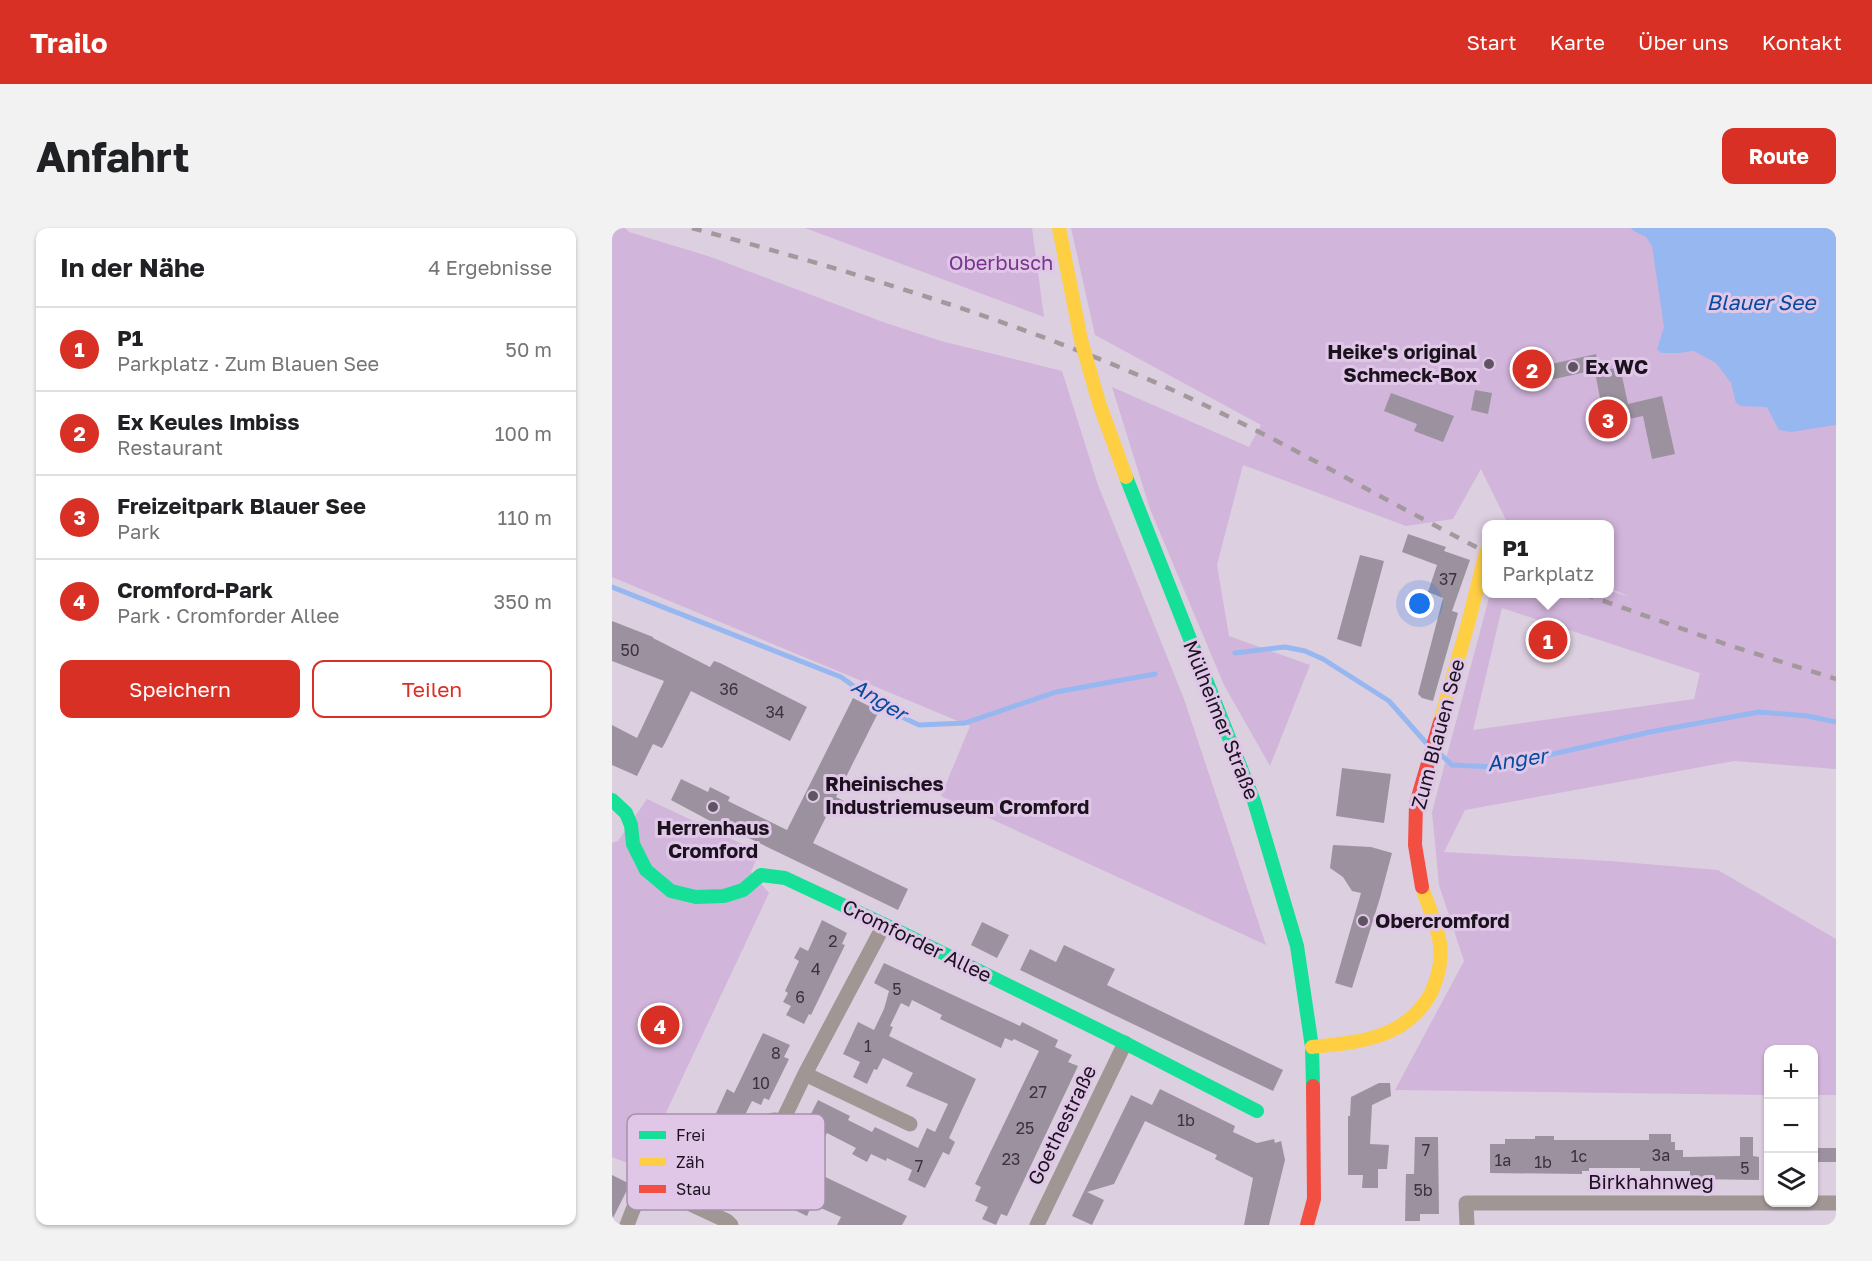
<!DOCTYPE html>
<html lang="de">
<head>
<meta charset="utf-8">
<style>
  :root { --surface:#fff; --page:#f2f2f2; --text:#202124; --muted:#757577; --line:#e0e0e0; --accent:#d93025 }
  body { margin:0; font-family:"Golos Text",sans-serif; background:var(--page); color:var(--text) }
  .controls { position:absolute; right:18px; bottom:18px; display:grid; overflow:hidden; border-radius:12px; box-shadow:0 2px 4px #0004 }
  .controls button { width:54px; height:54px; display:grid; place-items:center; padding:0; border:0; border-bottom:2px solid var(--line); background:var(--surface); color:var(--text); font:30px sans-serif }
  .you { position:absolute; left:808px; top:376px; width:21px; height:21px; margin:-15px; border:4px solid #fff; border-radius:50%; background:#1a73e8; box-shadow:0 0 0 9px #1a73e833 }
  .badge { display:grid; place-items:center; width:39px; height:39px; border-radius:50%; background:var(--accent); color:#fff; font-size:20px; font-weight:700 }
  .pin { position:absolute; translate:-50% -50%; border:3px solid #fff; box-shadow:0 2px 6px #0006 }
  .popup { position:absolute; left:870px; top:292px; width:132px; height:78px; box-sizing:border-box; display:grid; place-content:center; border-radius:12px; background:var(--surface); filter:drop-shadow(0 2px 4px #0005); font-size:20px; white-space:nowrap; color:var(--muted) }
  .popup b { font-size:22px; color:var(--text) }
  .popup::after { content:''; position:absolute; left:50%; top:100%; margin-left:-12px; border:12px solid transparent; border-top-color:var(--surface) }
  .list { margin:0; padding:0; list-style:none }
  h2 { display:flex; justify-content:space-between; align-items:center; height:78px; margin:0; padding:0 24px; font-size:26px }
  h2 small { font-size:20px; font-weight:400; color:var(--muted) }
  .list li { display:grid; grid-template-columns:39px 1fr auto; gap:18px; align-items:center; box-sizing:border-box; height:84px; padding:0 24px; border-top:2px solid var(--line) }
  .list b { display:block; font-size:22px; white-space:nowrap }
  .list p { margin:0; font-size:20px; white-space:nowrap; color:var(--muted) }
  .list em { font-size:20px; font-style:normal; color:var(--muted) }
  .actions { display:flex; gap:12px; padding:18px 24px }
  .actions a { flex:1; padding:14px 0; border:2px solid var(--accent); border-radius:12px; text-align:center; font-size:21px; color:var(--accent) }
  .actions .main { background:var(--accent); color:#fff }
  .icon { flex:none; width:33px; height:33px; fill:none; stroke:currentColor; stroke-width:2; stroke-linecap:round; stroke-linejoin:round }
  .map { position:relative; flex:none; width:1224px; height:997px; overflow:hidden; border-radius:12px }
  header { display:flex; align-items:center; gap:36px; box-sizing:border-box; height:84px; padding:0 30px; background:var(--accent); color:#fff }
  header strong { font-size:28px }
  nav { display:flex; gap:33px; margin-inline-start:auto; font-size:21px }
  .intro { display:flex; align-items:center; justify-content:space-between; box-sizing:border-box; height:144px; padding:0 36px }
  h1 { margin:0; font-size:42px }
  .button { padding:15px 27px; border-radius:12px; background:var(--accent); color:#fff; font-size:21px; font-weight:700 }
  main { display:flex; gap:36px; padding:0 36px }
  aside { flex:1; background:var(--surface); border-radius:12px; box-shadow:0 2px 4px #0004 }
  .map>svg:first-child { display:block }
</style>
</head>
<body>
<header>
<strong>Trailo</strong>
<nav><a>Start</a><a>Karte</a><a>Über uns</a><a>Kontakt</a></nav>
</header>
<div class="intro"><h1>Anfahrt</h1><a class="button">Route</a></div>
<main>
<aside>
<h2>In der Nähe<small>4 Ergebnisse</small></h2>
<ul class="list">
<li><span class="badge">1</span><div><b>P1</b><p>Parkplatz · Zum Blauen See</p></div><em>50 m</em></li>
<li><span class="badge">2</span><div><b>Ex Keules Imbiss</b><p>Restaurant</p></div><em>100 m</em></li>
<li><span class="badge">3</span><div><b>Freizeitpark Blauer See</b><p>Park</p></div><em>110 m</em></li>
<li><span class="badge">4</span><div><b>Cromford-Park</b><p>Park · Cromforder Allee</p></div><em>350 m</em></li>
</ul>
<div class="actions"><a class="main">Speichern</a><a>Teilen</a></div>
</aside>
<div class="map">
<svg width="1224" height="997" viewBox="0 0 1224 997">
  <rect width="100%" height="100%" fill="#dccfe0"/>
  <!-- green -->
  <path fill="#d2b5db" fill-rule="evenodd" d="M 0,0 L 13,0 L 17,4 L 99,29 L 271,94 L 329,113 L 450,143 L 486,257 L 572,471 L 654,717 L 329,568 L 358,498 L 0,349 Z
    M 193,0 L 420,0 L 432,89 Z
    M 459,0 L 1224,0 L 1224,541 L 1122,533 L 853,582 L 832,624 L 998,633 L 1106,642 L 1224,711 L 1224,867 L 1202,867 L 1202,822 L 1156,822 L 1156,867 L 783,862 L 852,733 L 827,657 L 820,584 L 878,366 L 998,366 L 998,363 L 1018,369 L 998,360 L 998,296 L 896,296 L 869,241 L 841,291 L 794,298 L 631,237 L 605,337 L 617,408 L 698,437 L 658,538 L 612,457 L 538,281 L 500,159 L 637,219 L 649,197 L 483,107 ZM 890,380 L 1088,445 L 1082,471 L 861,502 Z
    M 35,571 L 147,624 L 139,644 L 157,665 L 28,940 L 0,929 L 0,615 L 6,613 Z"/>
  <!-- water -->
  <path fill="#97b7f1" d="M 1019,0 L 1224,0 L 1224,197 L 1179,204 L 1167,202 L 1155,179 L 1129,178 L 1124,175 L 1119,155 L 1104,135 L 1082,123 L 1066,125 L 1049,125 L 1045,121 L 1052,99 L 1040,18 L 1034,9 L 1020,2 Z"/>
  <g fill="none" stroke-linecap="round" stroke-linejoin="round">
    <!-- stream -->
    <path stroke="#97b7f1" stroke-width="5" d="M 0,359 L 229,449 L 275,482 L 307,497 L 353,495 L 444,464 L 543,446
      M 623,425 L 673,419 L 693,423 L 711,431 L 777,473 L 816,517
      M 826,524 L 840,537 L 883,539 L 1038,504 L 1147,484 L 1196,488 L 1224,494"/>
  </g>
  <!-- building -->
  <path fill="#9c929f" d="M 921,122 L 934,130 L 921,150 L 908,142 Z
    M 984,126 L 987,141 L 938,152 L 935,137 Z
    M 1008,139 L 1016,176 L 1050,168 L 1063,226 L 1040,231 L 1031,188 L 993,196 L 983,144 Z
    M 863,162 L 880,165 L 876,186 L 859,182 Z
    M 779,165 L 842,188 L 831,214 L 802,203 L 805,196 L 772,183 Z
    M 796,306 L 834,319 L 832,323 L 858,332 L 840,383 L 846,385 L 821,473 L 810,470 L 806,466 L 831,370 L 816,364 L 825,337 L 790,324 Z
    M 748,327 L 772,333 L 749,419 L 725,411 Z
    M 0,393 L 41,409 L 41,410 L 98,439 L 102,433 L 108,435 L 195,479 L 178,513 L 79,463 L 53,515 L 50,520 L 41,516 L 25,548 L 0,537 L 0,497 L 25,510 L 52,453 L 0,433 Z
    M 241,470 L 267,483 L 224,569 L 232,573 L 226,588 L 217,583 L 201,615 L 296,661 L 286,682 L 116,600 L 100,594 L 59,572 L 69,551 L 96,564 L 98,559 L 118,569 L 116,573 L 175,602 Z
    M 730,540 L 779,546 L 772,595 L 724,588 Z
    M 721,617 L 759,619 L 780,625 L 768,670 L 740,760 L 723,755 L 749,665 L 740,663 L 731,649 L 718,640 Z
    M 210,692 L 235,705 L 230,716 L 233,717 L 199,787 L 197,786 L 192,796 L 174,787 L 179,778 L 171,774 L 176,765 L 173,763 L 187,733 L 182,730 L 188,719 L 196,723 Z
    M 370,694 L 397,707 L 385,730 L 359,717 Z
    M 452,717 L 503,741 L 495,757 L 671,842 L 661,863 L 408,742 L 418,721 L 444,734 Z
    M 272,735 L 408,798 L 410,794 L 446,812 L 443,819 L 460,827 L 456,834 L 466,838 L 395,988 L 389,986 L 384,997 L 370,991 L 376,979 L 363,973 L 369,959 L 363,956 L 427,823 L 402,811 L 400,813 L 393,810 L 389,820 L 328,791 L 330,787 L 300,772 L 297,779 L 289,775 L 278,798 L 281,799 L 277,808 L 364,851 L 337,910 L 343,914 L 337,927 L 331,924 L 313,960 L 296,952 L 300,942 L 275,930 L 274,933 L 259,926 L 255,934 L 240,926 L 244,920 L 215,905 L 212,910 L 192,900 L 206,872 L 238,888 L 236,892 L 260,904 L 263,899 L 306,920 L 315,900 L 323,904 L 336,876 L 294,858 L 301,845 L 271,830 L 265,842 L 262,841 L 255,856 L 241,849 L 248,834 L 231,826 L 246,794 L 262,802 L 272,781 L 277,763 L 262,755 Z
    M 151,805 L 178,817 L 172,829 L 177,831 L 157,872 L 152,870 L 149,877 L 140,873 L 125,903 L 127,905 L 124,912 L 131,916 L 128,922 L 135,926 L 128,939 L 132,940 L 128,947 L 145,955 L 138,969 L 127,964 L 121,977 L 98,965 L 108,945 L 100,941 L 112,912 L 99,905 L 105,894 L 101,892 L 115,861 L 122,865 Z
    M 767,855 L 778,855 L 779,868 L 760,877 L 758,916 L 777,917 L 775,941 L 766,941 L 766,960 L 750,960 L 751,947 L 736,947 L 736,888 L 738,888 L 739,869 Z
    M 548,861 L 623,898 L 621,904 L 645,915 L 662,911 L 663,915 L 669,913 L 673,932 L 657,997 L 632,997 L 641,950 L 603,931 L 605,927 L 533,893 L 502,956 L 475,964 L 492,972 L 480,997 L 460,988 L 519,867 L 540,877 Z
    M 1037,906 L 1059,906 L 1059,914 L 1063,914 L 1063,922 L 1071,922 L 1071,929 L 1128,928 L 1128,909 L 1141,909 L 1141,928 L 1147,929 L 1147,952 L 1078,951 L 1078,943 L 1028,943 L 1028,940 L 977,940 L 977,943 L 970,943 L 970,946 L 878,945 L 878,916 L 893,916 L 893,911 L 923,911 L 923,908 L 942,908 L 942,912 L 1037,912 Z
    M 803,909 L 826,909 L 827,986 L 808,986 L 808,993 L 793,993 L 794,946 L 802,946 Z
    M 1202,920 L 1224,920 L 1224,934 L 1202,934 Z
    M 205,945 L 295,988 L 290,997 L 225,997 L 229,989 L 200,976 L 195,988 L 168,975 L 180,952 L 198,961 Z
    M 0,947 L 18,956 L 0,992 Z"/>
  <g fill="none" stroke-linecap="round" stroke-linejoin="round">
    <!-- street -->
    <path stroke="#a09794" stroke-width="15" d="M 193,846 L 298,896
      M147 908a16 16 0 1 1 32 0a16 16 0 1 1-32 0Z
      M 170,894 L 193,846 L 272,697
      M 15,997 C 20,985 26,962 40,958 L 115,993 L 119,997
      M 425,997 L 513,815
      M 855,997 L 854,975 L 1224,975"/>
    <!-- fast -->
    <path stroke="#16e098" stroke-width="14" d="M 514,249 L 642,573 L 685,718 L 700,819 L 701,858
      M 0,572 L 14,585 L 19,597 L 21,616 L 34,642 L 59,663 L 84,669 L 112,668 L 131,662 L 149,647 L 173,650 L 282,701 L 513,815 L 645,883"/>
    <!-- slow -->
    <path stroke="#ffcf43" stroke-width="14" d="M 828,494 L 856,396 L 874,324
      M 700,819 C 747,814 794,811 819,765 C 826,750 830,732 828,716 C 825,696 816,678 810,659"/>
    <!-- jam -->
    <path stroke="#f24e42" stroke-width="14" d="M 810,659 L 803,617 L 804,576 L 828,494
      M 695,997 L 702,971 L 701,858"/>
    <!-- rail -->
    <path stroke="#a3999d" stroke-width="4.5" stroke-dasharray="10 10" stroke-linecap="butt" d="M 80,0 C 242,44 403,92 556,160 C 665,209 768,270 874,324
      M 972,366 L 1116,417 L 1224,451"/>
    <!-- slow-bridge -->
    <path stroke="#ffcf43" stroke-width="14" d="M 447,0 L 469,112 L 487,175 L 514,249"/>
  </g>
  <!-- markers -->
  <g fill="#5f5462" stroke="#e0c7e8" stroke-width="2">
    <circle cx="877" cy="136" r="6"/>
    <circle cx="961" cy="139" r="6"/>
    <circle cx="201" cy="568" r="6"/>
    <circle cx="101" cy="579" r="6"/>
    <circle cx="751" cy="693" r="6"/>
  </g>
  <g text-anchor="middle" stroke-width="6" stroke-linejoin="round" paint-order="stroke">
    <!-- number labels -->
    <g font-size="16" fill="#3b323e">
      <text x="836" y="357">37</text>
      <text x="18" y="428">50</text>
      <text x="117" y="467">36</text>
      <text x="163" y="490">34</text>
      <text x="221" y="719">2</text>
      <text x="204" y="747">4</text>
      <text x="285" y="767">5</text>
      <text x="188" y="775">6</text>
      <text x="256" y="824">1</text>
      <text x="164" y="831">8</text>
      <text x="149" y="861">10</text>
      <text x="426" y="870">27</text>
      <text x="574" y="898">1b</text>
      <text x="413" y="906">25</text>
      <text x="814" y="928">7</text>
      <text x="1049" y="933">3a</text>
      <text x="967" y="934">1c</text>
      <text x="399" y="937">23</text>
      <text x="891" y="938">1a</text>
      <text x="931" y="940">1b</text>
      <text x="307" y="944">7</text>
      <text x="1133" y="946">5</text>
      <text x="811" y="968">5b</text>
    </g>
    <!-- park labels -->
    <g font-size="20" fill="#79348d" stroke="#e0c7e8">
      <text x="389" y="42">Oberbusch</text>
    </g>
    <!-- poi labels -->
    <g font-size="20" font-weight="bold" fill="#1b121e" stroke="#e0c7e8" text-anchor="start">
      <text x="865" y="131" text-anchor="end">Heike's original<tspan x="865" dy="23">Schmeck-Box</tspan></text>
      <text x="973" y="146">Ex WC</text>
      <text x="213" y="563">Rheinisches<tspan x="213" dy="23">Industriemuseum Cromford</tspan></text>
      <text x="101" y="607" text-anchor="middle">Herrenhaus<tspan x="101" dy="23">Cromford</tspan></text>
      <text x="763" y="700">Obercromford</text>
    </g>
    <!-- street labels -->
    <g font-size="20" fill="#1b121e" stroke="#e0c7e8">
      <text transform="translate(609 492) rotate(68)" y="7">Mülheimer Straße</text>
      <text transform="translate(826 506) rotate(-75)" y="7">Zum Blauen See</text>
      <text transform="translate(305 713) rotate(26)" y="7">Cromforder Allee</text>
      <text transform="translate(450 897) rotate(-64)" y="7">Goethestraße</text>
      <text x="1039" y="961">Birkhahnweg</text>
    </g>
    <!-- water labels -->
    <g font-size="21" font-style="italic" fill="#064ba0" stroke="#e0c7e8">
      <text x="1149" y="82">Blauer See</text>
      <text transform="translate(267 472) rotate(32)" y="7">Anger</text>
      <text transform="translate(905 532) rotate(-8)" y="7">Anger</text>
    </g>
  </g>
  <!-- legend -->
  <rect x="15" y="886" width="198" height="96" rx="9" fill="#e0c7e8" stroke="#a591ab" stroke-width="1.5"/>
  <rect x="27" y="903" width="27" height="8" fill="#16e098"/>
  <rect x="27" y="930" width="27" height="8" fill="#ffcf43"/>
  <rect x="27" y="957" width="27" height="8" fill="#f24e42"/>
  <g font-size="16" fill="#1b121e">
    <text x="64" y="913">Frei</text>
    <text x="64" y="940">Zäh</text>
    <text x="64" y="967">Stau</text>
  </g>
</svg>
<div class="controls">
<button>+</button>
<button>−</button>
<button><svg class="icon" aria-label="layers" viewBox="0 0 24 24"><path d="M12 4l9 5-9 5-9-5zM3 14l9 5 9-5"/></svg></button>
</div>
<div class="you"></div>
<div class="pin badge" style="left:936px;top:412px">1</div>
<div class="popup"><b>P1</b>Parkplatz</div>
<div class="pin badge" style="left:920px;top:141px">2</div>
<div class="pin badge" style="left:996px;top:191px">3</div>
<div class="pin badge" style="left:48px;top:797px">4</div>
</div>
</main>
</body>
</html>
